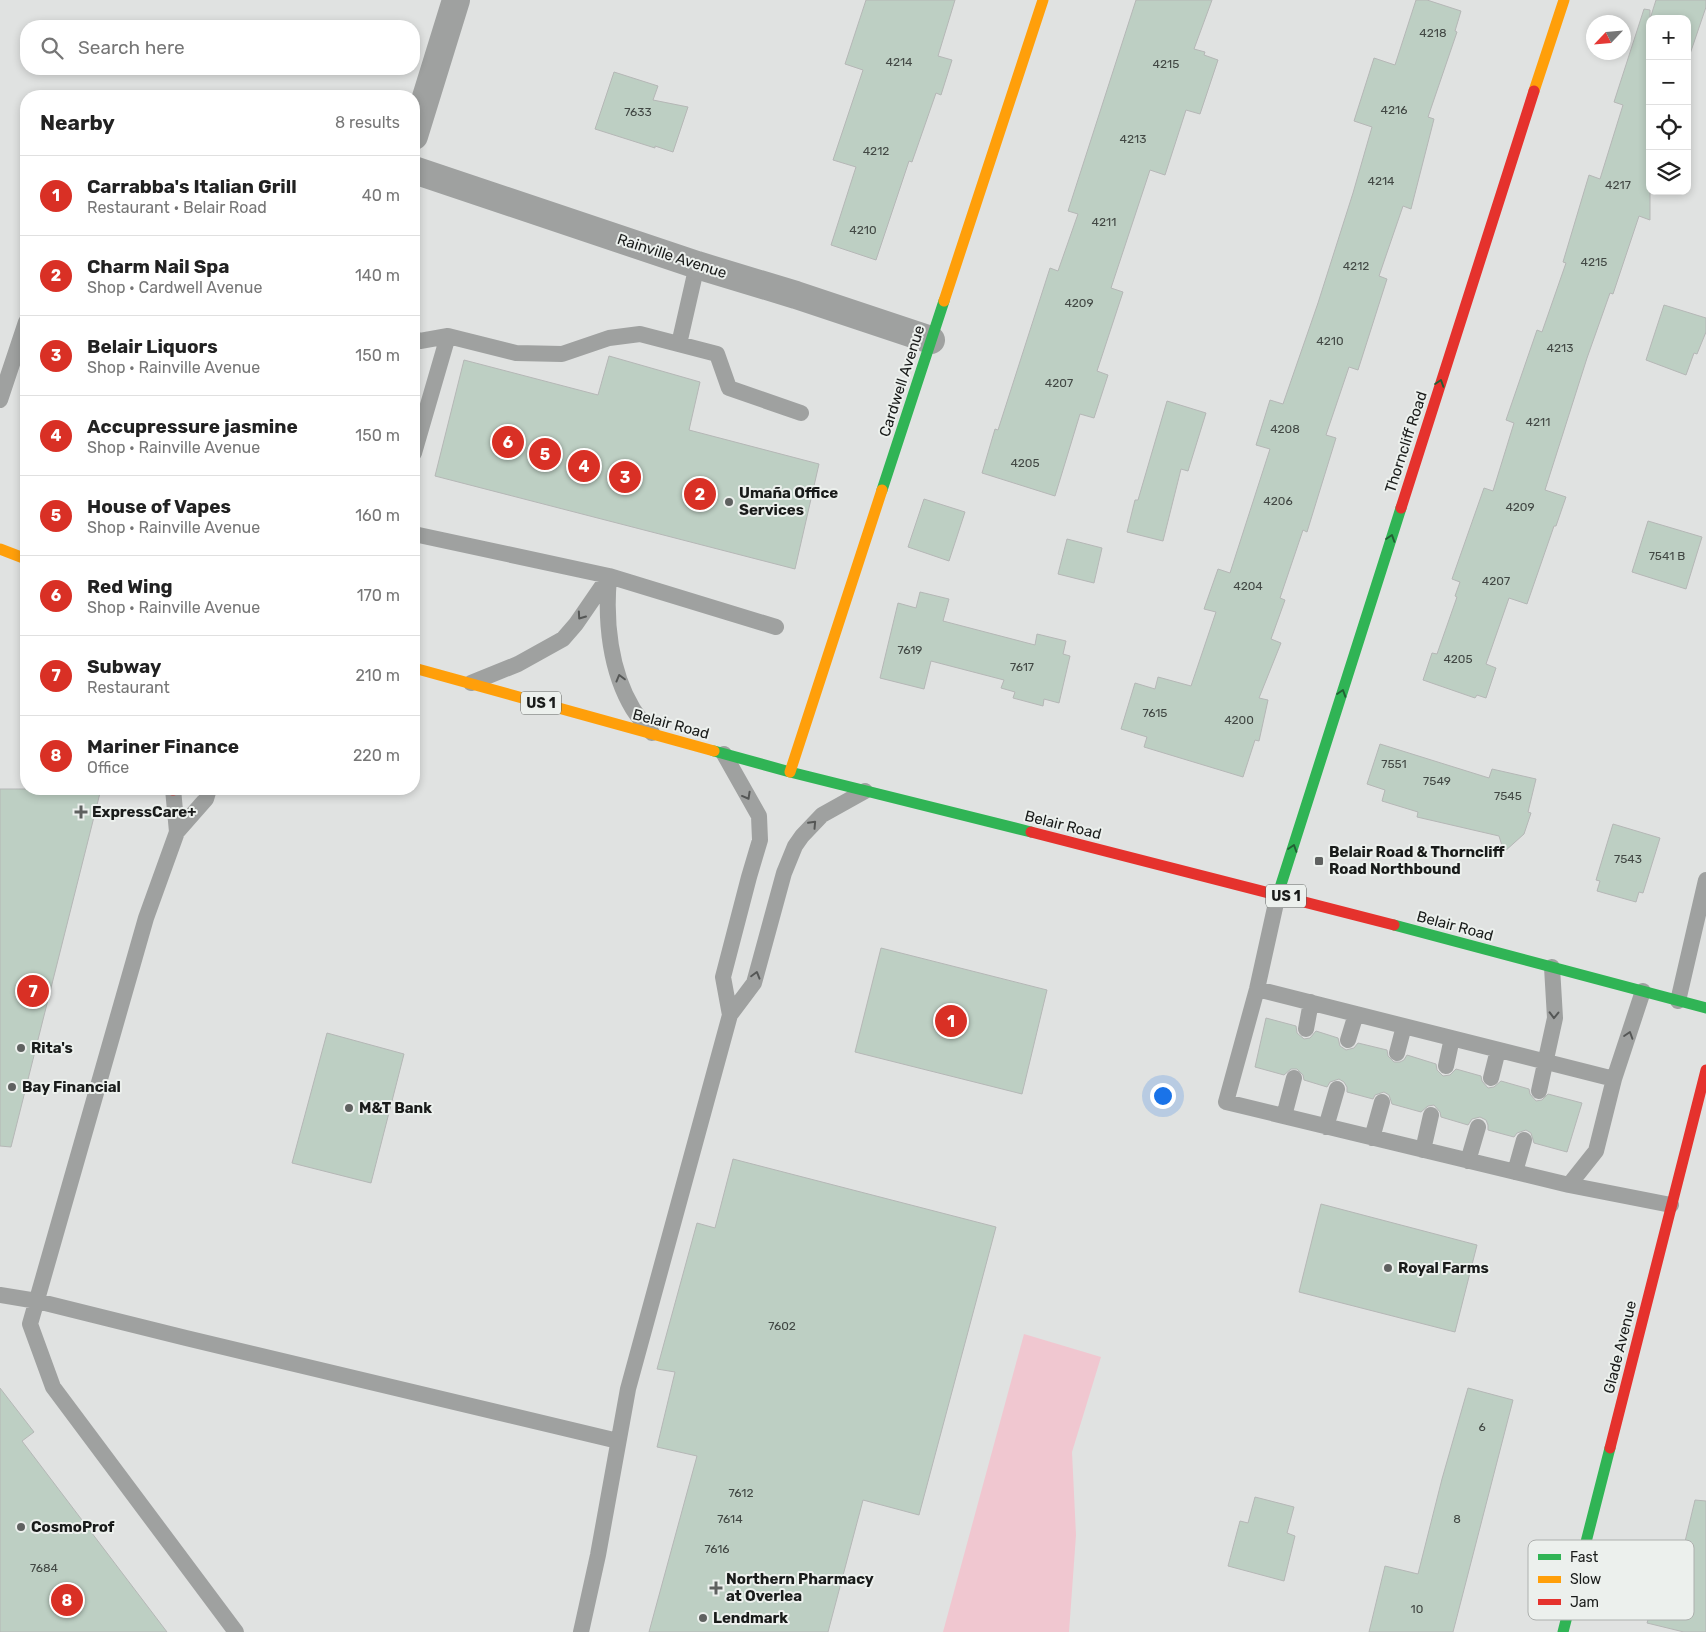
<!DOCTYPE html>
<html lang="en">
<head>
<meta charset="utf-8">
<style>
  :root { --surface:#fff; --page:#f6f6f6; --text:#222; --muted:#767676; --line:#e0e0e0; --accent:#d93025 }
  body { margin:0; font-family:Rubik,sans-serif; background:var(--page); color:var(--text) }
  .controls { position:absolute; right:15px; top:15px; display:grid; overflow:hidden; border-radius:10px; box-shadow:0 2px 8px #0003 }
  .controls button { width:45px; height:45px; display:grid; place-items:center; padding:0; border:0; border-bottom:1px solid var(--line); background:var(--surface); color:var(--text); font:25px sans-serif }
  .compass { position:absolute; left:1586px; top:15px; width:45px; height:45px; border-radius:50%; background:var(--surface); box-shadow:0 2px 8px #0003; rotate:244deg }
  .you { position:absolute; left:1162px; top:1095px; width:18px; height:18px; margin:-12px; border:4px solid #fff; border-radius:50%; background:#1a73e8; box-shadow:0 0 0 8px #1a73e833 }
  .badge { display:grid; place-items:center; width:32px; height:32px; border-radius:50%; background:var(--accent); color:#fff; font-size:16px; font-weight:700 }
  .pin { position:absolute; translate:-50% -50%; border:2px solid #fff; box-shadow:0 1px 5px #0006 }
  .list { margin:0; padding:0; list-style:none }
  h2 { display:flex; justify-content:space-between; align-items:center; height:65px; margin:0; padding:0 20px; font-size:21px }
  h2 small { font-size:16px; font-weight:400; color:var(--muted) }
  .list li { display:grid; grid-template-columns:32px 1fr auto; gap:15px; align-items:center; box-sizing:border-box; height:80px; padding:0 20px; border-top:1px solid var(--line) }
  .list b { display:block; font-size:19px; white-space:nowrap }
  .list p { margin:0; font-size:16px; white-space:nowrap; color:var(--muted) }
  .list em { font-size:16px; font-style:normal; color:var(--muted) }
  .icon { flex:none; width:28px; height:28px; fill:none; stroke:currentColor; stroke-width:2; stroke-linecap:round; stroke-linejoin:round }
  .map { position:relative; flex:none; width:1706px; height:1632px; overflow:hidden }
  .search { position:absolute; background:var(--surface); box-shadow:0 2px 8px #0003; left:20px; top:20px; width:400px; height:55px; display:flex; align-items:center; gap:12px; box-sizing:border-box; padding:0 18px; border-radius:20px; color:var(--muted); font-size:19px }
  .panel { position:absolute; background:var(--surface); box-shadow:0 2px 8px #0003; left:20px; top:90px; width:400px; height:705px; border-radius:20px }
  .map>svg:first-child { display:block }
</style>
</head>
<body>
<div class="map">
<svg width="1706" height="1632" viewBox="0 0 1706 1632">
  <rect width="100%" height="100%" fill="#e0e2e1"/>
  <!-- green -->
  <path fill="#f0c7d0" d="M 1024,1334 L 1101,1357 L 1072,1452 L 1076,1535 L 1069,1632 L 943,1632 Z"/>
  <!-- building -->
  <path fill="#bdcfc3" stroke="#b5b7b6" d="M 866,0 L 955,0 L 938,56 L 952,60 L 941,95 L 936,93 L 912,162 L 909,161 L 876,260 L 831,245 L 856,167 L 833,160 L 863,70 L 845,64 Z
    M 1136,0 L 1212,0 L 1194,49 L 1205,52 L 1204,55 L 1218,60 L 1200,114 L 1186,110 L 1165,175 L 1150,170 L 1111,288 L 1123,292 L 1097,371 L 1108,375 L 1094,418 L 1080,414 L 1055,496 L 982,473 L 995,429 L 998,430 L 1050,268 L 1058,271 L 1078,214 L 1068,211 Z
    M 1416,0 L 1427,0 L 1461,11 L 1455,31 L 1457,32 L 1428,117 L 1434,119 L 1411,209 L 1403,206 L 1379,276 L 1387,279 L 1358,370 L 1349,367 L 1326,435 L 1336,438 L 1307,532 L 1303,530 L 1280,598 L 1285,600 L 1271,639 L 1281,643 L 1259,698 L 1268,700 L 1259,741 L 1255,740 L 1243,777 L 1144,747 L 1147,737 L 1121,729 L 1135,683 L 1155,689 L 1158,677 L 1191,686 L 1216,612 L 1204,609 L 1218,569 L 1230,573 L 1270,449 L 1256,445 L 1270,400 L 1283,404 L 1318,303 L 1353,193 L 1372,127 L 1354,121 L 1374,58 L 1395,65 Z
    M 1656,0 L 1706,0 L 1706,7 L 1689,57 L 1687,56 L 1687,19 L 1650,19 Z
    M 1644,9 L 1650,10 L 1650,220 L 1639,216 L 1613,294 L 1610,293 L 1587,358 L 1545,490 L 1566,497 L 1556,526 L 1554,526 L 1527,604 L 1509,598 L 1486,664 L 1496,668 L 1486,698 L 1477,695 L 1475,698 L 1423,680 L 1432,653 L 1437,654 L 1457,597 L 1455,596 L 1460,582 L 1452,579 L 1484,488 L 1493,491 L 1514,423 L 1506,420 L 1537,330 L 1542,332 L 1566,263 L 1563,262 L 1589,175 L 1600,179 L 1623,105 L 1614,102 Z
    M 614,72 L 658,86 L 653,100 L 688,107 L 673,152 L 655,146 L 655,148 L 595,129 Z
    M 1664,305 L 1706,318 L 1706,332 L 1697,354 L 1694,353 L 1686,375 L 1646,360 Z
    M 609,356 L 700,382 L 689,430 L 819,464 L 795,569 L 435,476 L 464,360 L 598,395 Z
    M 1167,401 L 1206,413 L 1188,471 L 1181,469 L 1163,541 L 1127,532 L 1135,500 L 1138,500 Z
    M 924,499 L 965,512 L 949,561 L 908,547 Z
    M 1648,521 L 1702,537 L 1686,589 L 1632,572 Z
    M 1067,539 L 1102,548 L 1094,583 L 1058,574 Z
    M 920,592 L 949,599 L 943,621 L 1035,645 L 1037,634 L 1066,641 L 1063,654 L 1070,656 L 1059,703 L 1044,699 L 1043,706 L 1013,698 L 1015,692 L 1001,688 L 1004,680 L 931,661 L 924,689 L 880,678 L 898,603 L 916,608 Z
    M 1380,744 L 1489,778 L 1492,769 L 1536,779 L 1528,812 L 1531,813 L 1524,834 L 1504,852 L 1499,836 L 1417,817 L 1418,812 L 1382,801 L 1385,790 L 1367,784 Z
    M 0,789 L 101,789 L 11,1147 L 0,1146 Z
    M 1613,824 L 1660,838 L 1643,893 L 1639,892 L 1636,902 L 1597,891 L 1600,881 L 1596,880 Z
    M 881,948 L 1047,990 L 1022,1094 L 855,1052 Z
    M 1266,1018 L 1296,1026 L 1297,1033 L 1304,1039 L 1310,1038 L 1316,1031 L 1338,1038 L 1340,1046 L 1346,1050 L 1354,1048 L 1358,1043 L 1387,1050 L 1388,1056 L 1394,1062 L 1400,1062 L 1404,1060 L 1407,1055 L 1436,1064 L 1437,1070 L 1443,1076 L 1450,1075 L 1456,1069 L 1481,1076 L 1482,1081 L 1488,1088 L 1494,1087 L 1501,1081 L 1529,1089 L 1530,1094 L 1536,1101 L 1542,1100 L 1548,1094 L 1582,1103 L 1567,1152 L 1534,1143 L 1531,1133 L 1526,1130 L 1517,1133 L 1514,1137 L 1488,1130 L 1488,1125 L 1486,1120 L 1480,1117 L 1472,1119 L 1468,1125 L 1441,1117 L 1440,1112 L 1434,1105 L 1428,1106 L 1421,1112 L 1392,1104 L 1389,1095 L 1384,1092 L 1375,1095 L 1373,1099 L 1347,1092 L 1347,1087 L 1344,1082 L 1339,1079 L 1330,1082 L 1327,1087 L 1304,1080 L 1303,1075 L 1297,1069 L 1291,1069 L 1284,1075 L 1255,1067 Z
    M 327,1033 L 404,1054 L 371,1183 L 292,1163 Z
    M 733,1159 L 996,1227 L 919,1515 L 863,1500 L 828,1632 L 649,1632 L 697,1456 L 657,1447 L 675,1372 L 657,1369 L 697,1223 L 715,1228 Z
    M 1321,1204 L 1477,1245 L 1455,1332 L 1299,1292 Z
    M 0,1388 L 34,1432 L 22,1441 L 167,1632 L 0,1632 Z
    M 1468,1388 L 1513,1400 L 1453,1632 L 1369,1632 L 1385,1566 L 1418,1574 L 1442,1479 Z
    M 1255,1497 L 1294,1507 L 1287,1533 L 1295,1536 L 1284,1581 L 1228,1566 L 1240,1521 L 1248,1523 Z
    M 1695,1500 L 1706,1501 L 1706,1632 L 1684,1632 L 1647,1623 L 1652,1607 L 1648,1606 L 1659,1576 L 1676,1579 Z"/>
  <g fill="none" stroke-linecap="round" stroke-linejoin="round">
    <!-- lane -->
    <path stroke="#9fa1a0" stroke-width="16" d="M 414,339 L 420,341 L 448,336 L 516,353 L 562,354 L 609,338 L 640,334 L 717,354 L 729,388 L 801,413
      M 679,344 L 697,265
      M 0,400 L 26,322
      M 414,453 L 448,336
      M 414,534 L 609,576 L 776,627
      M 609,578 C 605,621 610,671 633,709 C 638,717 645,725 652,733
      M 471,683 L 518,664 L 563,639 L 576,624 L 609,576
      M 724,754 L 759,816 L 760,840 L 749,877 L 723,977 L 730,1015
      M 173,789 L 177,832
      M 209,789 L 206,799 L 177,832 L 146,918 L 30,1324 L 53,1387 L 236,1632
      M 1278,894 L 1257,989 L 1226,1102 L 1569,1185 L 1671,1205
      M 1257,989 L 1614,1079 L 1596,1151 L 1569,1185
      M 1678,1001 L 1706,880
      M 1306,1029 L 1311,1002
      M 1348,1040 L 1356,1014
      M 1397,1053 L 1404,1026
      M 1446,1066 L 1452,1038
      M 1491,1078 L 1498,1050
      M 1614,1079 L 1643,991
      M 1539,1091 L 1555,1018 L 1552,967
      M 1284,1116 L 1294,1078
      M 1326,1127 L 1337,1089
      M 1372,1138 L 1382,1102
      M 1423,1150 L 1431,1115
      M 1468,1161 L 1478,1127
      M 1515,1172 L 1524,1140
      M 0,1295 L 37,1301 L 186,1338 L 618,1441
      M 581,1632 L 598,1555 L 628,1389 L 730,1015 L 754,983 L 784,873 L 795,846 L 802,836 L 822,815 L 865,791"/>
    <!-- street -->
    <path stroke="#9fa1a0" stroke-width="28" d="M 414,136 L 456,0
      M 414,170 L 697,265 L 796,295 L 931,340"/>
    <!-- fast -->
    <path stroke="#30b455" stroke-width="11" d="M 882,490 L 944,301
      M 714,751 L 790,772 L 1031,832
      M 1278,894 L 1401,508
      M 1394,925 L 1706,1008
      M 1563,1632 L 1610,1448"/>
    <!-- slow -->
    <path stroke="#ff9f0a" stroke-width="11" d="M 1534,91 L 1564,0
      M 944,301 L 1043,0
      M 0,549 L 26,559
      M 414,668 L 714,751
      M 790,772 L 882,490"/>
    <!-- jam -->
    <path stroke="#e5322d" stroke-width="11" d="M 1401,508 L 1534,91
      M 173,789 L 173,790
      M 1031,832 L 1394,925
      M 1610,1448 L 1706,1070"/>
  </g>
  <!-- one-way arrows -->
  <defs><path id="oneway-chevron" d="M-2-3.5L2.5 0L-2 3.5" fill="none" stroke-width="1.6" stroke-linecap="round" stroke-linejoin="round" transform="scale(1.25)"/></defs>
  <g stroke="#236035">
    <use href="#oneway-chevron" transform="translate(1440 383) rotate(-72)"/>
    <use href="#oneway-chevron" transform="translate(1391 538) rotate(-72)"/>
    <use href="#oneway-chevron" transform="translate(1342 693) rotate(-72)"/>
    <use href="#oneway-chevron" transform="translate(1293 848) rotate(-72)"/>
  </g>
  <g stroke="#555756">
    <use href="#oneway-chevron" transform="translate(581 616) rotate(125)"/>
    <use href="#oneway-chevron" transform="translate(620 678) rotate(-105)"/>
    <use href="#oneway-chevron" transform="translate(747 796) rotate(61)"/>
    <use href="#oneway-chevron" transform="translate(813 824) rotate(-47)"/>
    <use href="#oneway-chevron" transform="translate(756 975) rotate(-74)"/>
    <use href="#oneway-chevron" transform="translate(1554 1015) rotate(91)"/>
    <use href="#oneway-chevron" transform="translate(1629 1035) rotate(-72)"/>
  </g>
  <!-- markers -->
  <g fill="#5f6160" stroke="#ecf0ed" stroke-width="2">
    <circle cx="729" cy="502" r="5"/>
    <path d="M78.5 804.5h5v5h5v5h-5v5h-5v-5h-5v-5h5z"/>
    <rect x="1314" y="856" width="10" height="10" rx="2.5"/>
    <circle cx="21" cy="1048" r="5"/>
    <circle cx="12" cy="1087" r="5"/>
    <circle cx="349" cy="1108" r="5"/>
    <circle cx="1388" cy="1268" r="5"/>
    <circle cx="21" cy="1527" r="5"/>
    <path d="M713.5 1580.5h5v5h5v5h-5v5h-5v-5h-5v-5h5z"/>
    <circle cx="703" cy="1618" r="5"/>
  </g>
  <g text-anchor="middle" stroke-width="4" stroke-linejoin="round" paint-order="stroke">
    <!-- number labels -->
    <g font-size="12" fill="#424844">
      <text x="1433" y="37">4218</text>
      <text x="899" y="66">4214</text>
      <text x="1166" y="68">4215</text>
      <text x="1394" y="114">4216</text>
      <text x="638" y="116">7633</text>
      <text x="1133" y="143">4213</text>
      <text x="876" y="155">4212</text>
      <text x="1381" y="185">4214</text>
      <text x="1618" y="189">4217</text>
      <text x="1104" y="226">4211</text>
      <text x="863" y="234">4210</text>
      <text x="1594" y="266">4215</text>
      <text x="1356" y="270">4212</text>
      <text x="1079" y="307">4209</text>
      <text x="1330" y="345">4210</text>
      <text x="1560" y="352">4213</text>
      <text x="1059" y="387">4207</text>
      <text x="1538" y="426">4211</text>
      <text x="1285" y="433">4208</text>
      <text x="1025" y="467">4205</text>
      <text x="1278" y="505">4206</text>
      <text x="1520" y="511">4209</text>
      <text x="1667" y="560">7541 B</text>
      <text x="1496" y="585">4207</text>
      <text x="1248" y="590">4204</text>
      <text x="910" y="654">7619</text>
      <text x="1458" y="663">4205</text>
      <text x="1022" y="671">7617</text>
      <text x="1155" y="717">7615</text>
      <text x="1239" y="724">4200</text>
      <text x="1394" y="768">7551</text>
      <text x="1437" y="785">7549</text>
      <text x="1508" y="800">7545</text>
      <text x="1628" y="863">7543</text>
      <text x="782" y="1330">7602</text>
      <text x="1482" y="1431">6</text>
      <text x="741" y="1497">7612</text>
      <text x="730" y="1523">7614</text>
      <text x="1457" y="1523">8</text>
      <text x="717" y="1553">7616</text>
      <text x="44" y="1572">7684</text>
      <text x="1417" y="1613">10</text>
    </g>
    <!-- shield labels -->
    <g fill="#ecf0ed" stroke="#585b59" stroke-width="1">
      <rect x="521" y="691.5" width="40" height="23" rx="4"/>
      <rect x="1266" y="884.5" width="40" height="23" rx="4"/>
    </g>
    <g font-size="14" font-weight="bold" fill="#191b1a">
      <text x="541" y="708">US 1</text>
      <text x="1286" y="901">US 1</text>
    </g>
    <!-- street labels -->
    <g font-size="15" fill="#191b1a" stroke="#ecf0ed">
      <text transform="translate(672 256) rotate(18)" y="5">Rainville Avenue</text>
      <text transform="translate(902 381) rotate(-72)" y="5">Cardwell Avenue</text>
      <text transform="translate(1406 442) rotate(-72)" y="5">Thorncliff Road</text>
      <text transform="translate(671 724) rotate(15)" y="5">Belair Road</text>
      <text transform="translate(1063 825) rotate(14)" y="5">Belair Road</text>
      <text transform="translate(1455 926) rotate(15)" y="5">Belair Road</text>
      <text transform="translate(1620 1347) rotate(-76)" y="5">Glade Avenue</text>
    </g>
    <!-- poi labels -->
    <g font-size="15" font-weight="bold" fill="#191b1a" stroke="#ecf0ed" text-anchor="start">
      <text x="739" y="498">Umaña Office<tspan x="739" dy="17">Services</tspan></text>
      <text x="92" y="817">ExpressCare+</text>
      <text x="1329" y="857">Belair Road &amp; Thorncliff<tspan x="1329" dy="17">Road Northbound</tspan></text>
      <text x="31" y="1053">Rita's</text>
      <text x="22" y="1092">Bay Financial</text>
      <text x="359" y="1113">M&amp;T Bank</text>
      <text x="1398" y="1273">Royal Farms</text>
      <text x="31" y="1532">CosmoProf</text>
      <text x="726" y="1584">Northern Pharmacy<tspan x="726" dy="17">at Overlea</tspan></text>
      <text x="713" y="1623">Lendmark</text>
    </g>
  </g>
  <!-- legend -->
  <rect x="1528" y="1540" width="166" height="80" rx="8" fill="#ecf0ed" stroke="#adb0ae" stroke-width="1"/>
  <rect x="1538" y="1554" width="23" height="6" fill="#30b455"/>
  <rect x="1538" y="1576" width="23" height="7" fill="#ff9f0a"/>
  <rect x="1538" y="1599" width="23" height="6" fill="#e5322d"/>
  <g font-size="14" fill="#191b1a">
    <text x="1570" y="1562">Fast</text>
    <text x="1570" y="1584">Slow</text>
    <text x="1570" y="1607">Jam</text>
  </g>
</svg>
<div class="controls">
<button>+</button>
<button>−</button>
<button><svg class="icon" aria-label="locate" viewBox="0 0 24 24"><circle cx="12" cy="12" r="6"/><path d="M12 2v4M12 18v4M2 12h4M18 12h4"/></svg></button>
<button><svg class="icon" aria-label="layers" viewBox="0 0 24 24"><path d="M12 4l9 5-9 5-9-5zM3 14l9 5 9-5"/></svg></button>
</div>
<svg class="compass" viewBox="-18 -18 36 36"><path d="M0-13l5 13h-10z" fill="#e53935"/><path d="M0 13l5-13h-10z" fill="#767676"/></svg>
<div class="you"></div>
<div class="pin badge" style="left:951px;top:1021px">1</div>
<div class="pin badge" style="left:700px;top:494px">2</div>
<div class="pin badge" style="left:625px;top:477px">3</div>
<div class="pin badge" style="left:584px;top:466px">4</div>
<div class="pin badge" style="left:545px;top:454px">5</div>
<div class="pin badge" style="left:508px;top:442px">6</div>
<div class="pin badge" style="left:33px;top:991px">7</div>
<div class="pin badge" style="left:67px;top:1600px">8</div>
<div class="search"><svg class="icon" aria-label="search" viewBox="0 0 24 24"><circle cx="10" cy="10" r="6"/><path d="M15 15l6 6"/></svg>Search here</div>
<section class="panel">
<h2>Nearby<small>8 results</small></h2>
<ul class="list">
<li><span class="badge">1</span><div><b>Carrabba's Italian Grill</b><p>Restaurant · Belair Road</p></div><em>40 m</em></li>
<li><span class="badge">2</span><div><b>Charm Nail Spa</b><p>Shop · Cardwell Avenue</p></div><em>140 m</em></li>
<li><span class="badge">3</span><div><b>Belair Liquors</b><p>Shop · Rainville Avenue</p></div><em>150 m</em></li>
<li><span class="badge">4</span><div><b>Accupressure jasmine</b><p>Shop · Rainville Avenue</p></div><em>150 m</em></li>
<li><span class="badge">5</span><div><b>House of Vapes</b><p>Shop · Rainville Avenue</p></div><em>160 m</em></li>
<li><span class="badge">6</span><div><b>Red Wing</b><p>Shop · Rainville Avenue</p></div><em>170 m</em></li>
<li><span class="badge">7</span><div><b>Subway</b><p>Restaurant</p></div><em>210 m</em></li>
<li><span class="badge">8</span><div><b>Mariner Finance</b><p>Office</p></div><em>220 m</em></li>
</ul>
</section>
</div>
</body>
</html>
